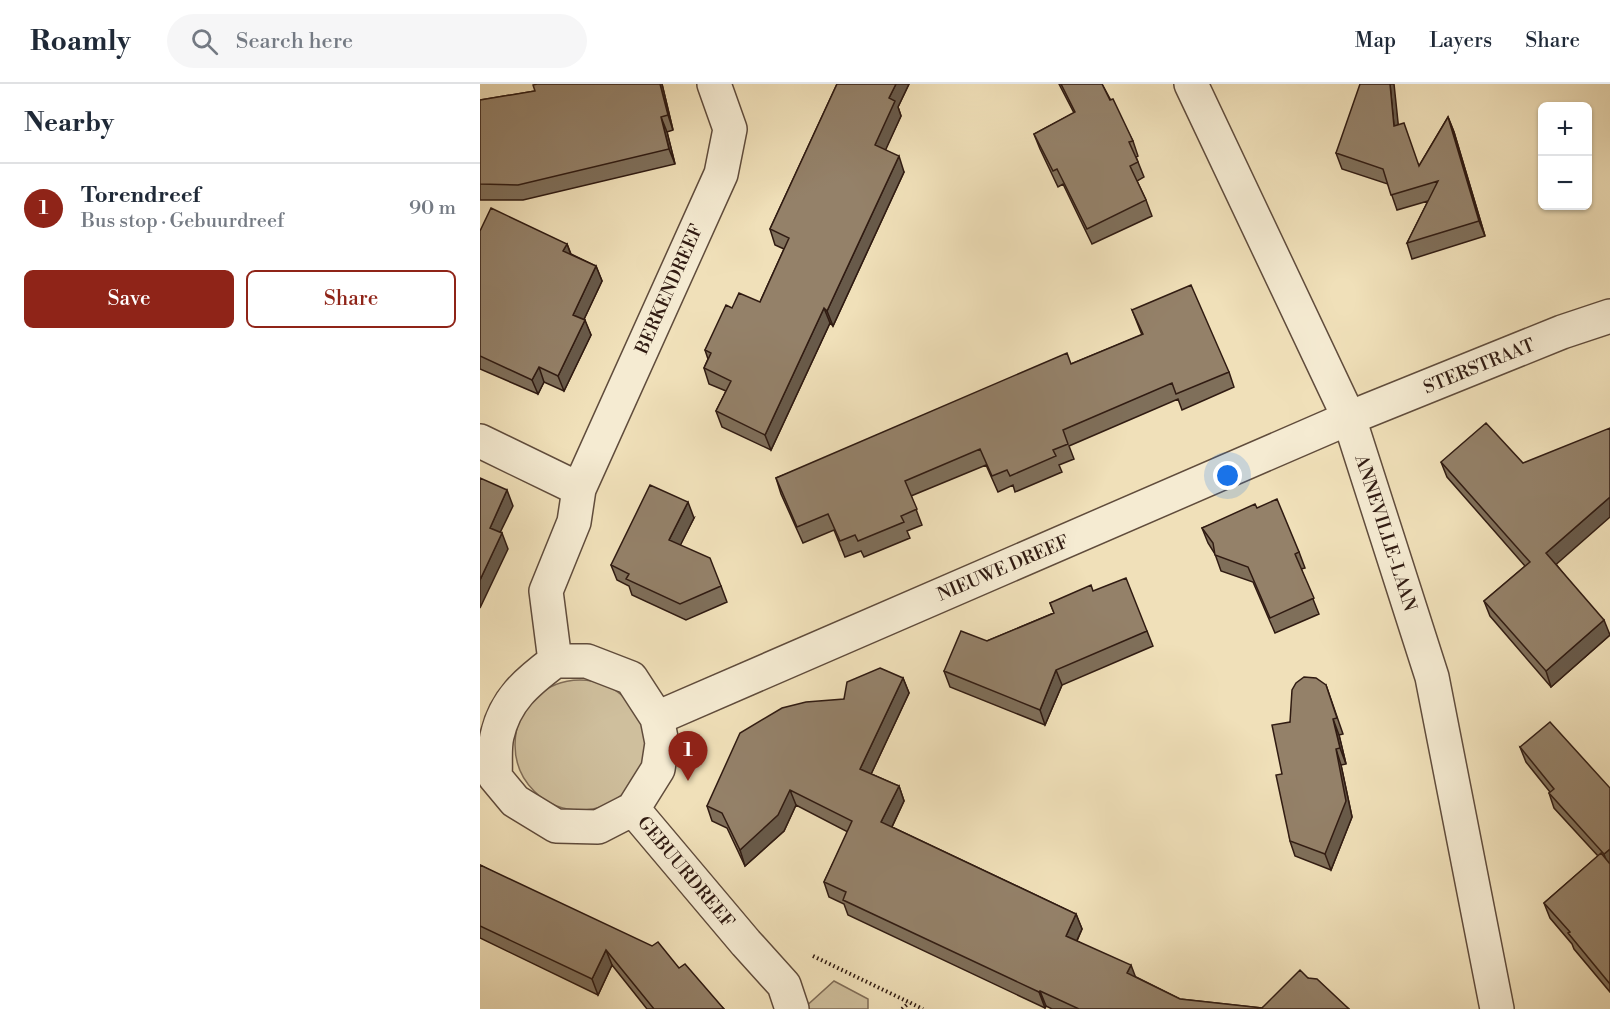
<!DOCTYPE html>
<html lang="en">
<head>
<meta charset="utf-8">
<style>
  :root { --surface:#fff; --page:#f6f6f7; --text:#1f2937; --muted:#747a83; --line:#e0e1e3; --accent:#8f2418 }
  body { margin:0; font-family:"Libre Bodoni",serif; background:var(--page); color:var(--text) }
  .controls { position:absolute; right:18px; top:18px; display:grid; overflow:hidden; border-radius:9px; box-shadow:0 2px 4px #0004 }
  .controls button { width:54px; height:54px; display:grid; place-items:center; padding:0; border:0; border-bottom:2px solid var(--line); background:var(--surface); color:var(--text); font:30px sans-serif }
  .you { position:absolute; left:748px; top:392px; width:21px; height:21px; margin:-15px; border:4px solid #fff; border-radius:50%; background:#1a73e8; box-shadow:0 0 0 9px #1a73e833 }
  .badge { display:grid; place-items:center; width:39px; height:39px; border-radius:50%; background:var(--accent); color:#fff; font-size:20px; font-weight:700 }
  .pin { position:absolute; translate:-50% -50px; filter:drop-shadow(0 2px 3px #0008) }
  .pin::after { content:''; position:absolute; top:32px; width:21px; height:18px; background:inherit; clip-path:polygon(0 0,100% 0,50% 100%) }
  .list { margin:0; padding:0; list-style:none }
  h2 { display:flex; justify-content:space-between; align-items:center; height:78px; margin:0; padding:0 24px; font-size:26px }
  h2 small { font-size:20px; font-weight:400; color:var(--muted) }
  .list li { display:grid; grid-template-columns:39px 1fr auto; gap:18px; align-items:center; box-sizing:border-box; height:90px; padding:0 24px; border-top:2px solid var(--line) }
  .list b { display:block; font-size:22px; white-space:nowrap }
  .list p { margin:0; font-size:20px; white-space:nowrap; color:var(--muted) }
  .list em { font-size:20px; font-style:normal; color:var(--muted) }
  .actions { display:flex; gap:12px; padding:18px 24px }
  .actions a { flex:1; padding:14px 0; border:2px solid var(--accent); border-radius:9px; text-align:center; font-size:21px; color:var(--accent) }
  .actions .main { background:var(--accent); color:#fff }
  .icon { flex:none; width:33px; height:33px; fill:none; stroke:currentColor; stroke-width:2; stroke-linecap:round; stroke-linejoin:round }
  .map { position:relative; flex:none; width:1130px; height:925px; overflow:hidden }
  header { display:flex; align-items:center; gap:36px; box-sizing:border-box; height:84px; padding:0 30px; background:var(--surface); border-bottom:2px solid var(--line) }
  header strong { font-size:28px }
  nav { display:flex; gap:33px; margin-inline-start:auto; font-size:21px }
  .search { width:420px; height:54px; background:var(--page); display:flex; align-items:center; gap:15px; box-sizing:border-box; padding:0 21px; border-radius:33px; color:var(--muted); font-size:22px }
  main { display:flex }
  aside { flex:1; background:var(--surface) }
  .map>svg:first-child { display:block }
</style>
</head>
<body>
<header>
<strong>Roamly</strong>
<div class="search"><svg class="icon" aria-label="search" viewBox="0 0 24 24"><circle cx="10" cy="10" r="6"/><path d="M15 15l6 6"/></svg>Search here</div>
<nav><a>Map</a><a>Layers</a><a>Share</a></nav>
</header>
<main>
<aside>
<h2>Nearby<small></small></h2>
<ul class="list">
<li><span class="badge">1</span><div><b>Torendreef</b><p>Bus stop · Gebuurdreef</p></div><em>90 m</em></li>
</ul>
<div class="actions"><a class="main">Save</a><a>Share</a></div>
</aside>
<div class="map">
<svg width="1130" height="925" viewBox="0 0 1130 925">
  <rect width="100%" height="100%" fill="#f0e0b9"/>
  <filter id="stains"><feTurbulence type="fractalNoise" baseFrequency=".00333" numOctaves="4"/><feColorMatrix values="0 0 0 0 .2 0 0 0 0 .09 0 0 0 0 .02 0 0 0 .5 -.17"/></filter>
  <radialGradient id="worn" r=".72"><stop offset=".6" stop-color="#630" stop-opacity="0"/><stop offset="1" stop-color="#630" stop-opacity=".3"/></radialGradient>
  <!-- grass -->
  <path fill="#cfbf9d" stroke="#806d58" stroke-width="1.5" d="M35 661a65 65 0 1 1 130 0a65 65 0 1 1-130 0Z
    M 354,897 L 388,915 L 388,925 L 323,925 Z"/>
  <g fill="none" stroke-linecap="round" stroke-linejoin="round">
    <!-- minor casing -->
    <g stroke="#604c3c" stroke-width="36">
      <path id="minor" d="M 0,357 L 99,405
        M 75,577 L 66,507 L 94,438 L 99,405 L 241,90 L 250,45 L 234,0
        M 75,577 L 107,577 L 151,594 L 177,634 L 182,659 L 178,685 L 153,725 L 118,743 L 76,742 L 35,717 L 15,693 C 16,680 14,664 17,652 C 25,616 47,598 75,577 Z
        M 177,634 L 869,334 L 1082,248 L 1130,232
        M 153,725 L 266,859 L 304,901 L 312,925"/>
    </g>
    <!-- tertiary casing -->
    <g stroke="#604c3c" stroke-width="36">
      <path id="tertiary" d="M 711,0 L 869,334 L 952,593 L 1017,925"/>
    </g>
    <!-- path -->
    <path stroke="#301b12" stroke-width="4" stroke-dasharray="1.5 3" stroke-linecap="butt" d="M 333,872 L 443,925
      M 422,925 L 429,919"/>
    <!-- minor -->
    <use href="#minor" stroke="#f5ebd2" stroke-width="33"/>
    <!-- tertiary -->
    <use href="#tertiary" stroke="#f5ebd2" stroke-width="33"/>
  </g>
  <!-- wall -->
  <path fill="#7f6f5a" stroke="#301b12" stroke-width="1.5" d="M 57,0 L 182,0 L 193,46 L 187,48 L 195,80 L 43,116 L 0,116 L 0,16 L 55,7 Z
    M 357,0 L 429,0 L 418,23 L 421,32 L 405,66 L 424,88 L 353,242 L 350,239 L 291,366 L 242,343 L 236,327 L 246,307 L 229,300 L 224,284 L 228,275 L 225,266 L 252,224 L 280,218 L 304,165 L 295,161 L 290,145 Z
    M 579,0 L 622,0 L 653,57 L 658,72 L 656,73 L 664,93 L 657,97 L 666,116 L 672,132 L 612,160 L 583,100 L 578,103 L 560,65 L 554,50 L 594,29 Z
    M 968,33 L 974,48 L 1005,152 L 932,175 L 927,159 L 948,117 L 917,126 L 908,100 L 862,85 L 856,69 L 918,41 L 939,82 Z
    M 0,147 L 87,160 L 91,170 L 116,182 L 122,197 L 104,235 L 111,251 L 84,307 L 64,298 L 58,310 L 0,285 Z
    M 652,226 L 749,288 L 754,303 L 702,326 L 698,315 L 589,362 L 594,375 L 579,381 L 582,388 L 535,408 L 533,401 L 518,408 L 506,381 L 431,412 L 442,441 L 427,447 L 430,454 L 384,473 L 381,467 L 365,473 L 354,446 L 323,459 L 301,410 L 296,394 L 591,280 L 662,251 Z
    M 961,378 L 1076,480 L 1130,551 L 1071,603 L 1010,532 L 1004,517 L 1045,482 L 967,393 Z
    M 777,424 L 819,468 L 825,484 L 821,485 L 839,530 L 795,549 L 773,498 L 741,487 L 735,470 L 728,459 L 722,444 Z
    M 214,434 L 200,461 L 241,502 L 247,518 L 206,536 L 152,511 L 149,502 L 137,496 L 131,481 Z
    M 613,507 L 667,547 L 673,562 L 582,601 L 565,641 L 470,603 L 464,587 L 507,557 L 574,529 L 570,519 Z
    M 423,594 L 429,609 L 391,690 L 419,702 L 424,717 L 412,743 L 596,830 L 602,845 L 597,857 L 656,893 L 700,915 L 782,924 L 828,894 L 869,925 L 572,925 L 566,922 L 565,924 L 368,831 L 364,820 L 349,813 L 344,798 L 368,748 L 316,721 L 304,747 L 265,782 L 247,744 L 232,737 L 227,722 L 364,615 Z
    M 846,601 L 863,650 L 859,651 L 866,680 L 861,681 L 872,733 L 851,786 L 815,772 L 810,757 L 802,690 L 810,638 Z
    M 1040,663 L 1130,704 L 1130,908 L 1094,865 L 1092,860 L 1070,834 L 1064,819 L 1118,772 L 1074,724 L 1069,709 L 1070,708 L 1046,678 Z
    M 0,781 L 199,884 L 244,925 L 167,925 L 132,881 L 118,911 L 0,854 Z"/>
  <!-- shaded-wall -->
  <path fill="#685a4a" stroke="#301b12" stroke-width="1.5" d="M 180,0 L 182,0 L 193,46 L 188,31 Z
    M 416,0 L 429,0 L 418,23 L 421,32 L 401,76 L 395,61 L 409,14 Z
    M 910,0 L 914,0 L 920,57 L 914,42 Z
    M 181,33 L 187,48 L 195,80 L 189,65 Z
    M 968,33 L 974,48 L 1005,152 L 999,137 Z
    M 419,72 L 424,88 L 353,242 L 347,227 Z
    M 87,160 L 92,174 L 83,167 Z
    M 116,182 L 122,197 L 99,246 L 93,231 Z
    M 344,224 L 350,239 L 291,366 L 285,351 Z
    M 105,236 L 111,251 L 84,307 L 78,292 Z
    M 59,283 L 64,298 L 58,310 L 52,296 Z
    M 27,406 L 33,422 L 15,459 L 10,444 Z
    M 1130,413 L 1130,433 L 1072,484 L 1066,469 Z
    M 208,418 L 214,434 L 195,472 L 189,456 Z
    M 22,449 L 28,465 L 0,524 L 0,496 Z
    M 1124,536 L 1130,551 L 1071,603 L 1066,587 Z
    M 576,586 L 582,601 L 565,641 L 560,626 Z
    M 423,594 L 429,609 L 386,701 L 380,685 Z
    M 853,635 L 859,651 L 866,680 L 860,664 Z
    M 856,665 L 861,681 L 872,733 L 851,786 L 845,770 Z
    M 419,702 L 424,717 L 407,753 L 401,738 Z
    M 310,706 L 316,721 L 304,747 L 265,782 L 260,766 Z
    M 1130,765 L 1130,784 L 1129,785 L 1124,770 Z
    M 596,830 L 602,845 L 592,867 L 586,852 Z
    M 126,866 L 132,881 L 118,911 L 112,895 Z
    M 651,881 L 657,897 L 647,889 Z
    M 560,907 L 566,922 L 565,924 L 559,908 Z"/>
  <!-- building -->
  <path fill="#948169" stroke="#301b12" stroke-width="1.5" d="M 57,0 L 180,0 L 188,31 L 181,33 L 189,65 L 38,101 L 0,100 L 0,16 L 55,7 L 53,1 Z
    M 357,0 L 416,0 L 409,14 L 415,17 L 395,61 L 419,72 L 347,227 L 344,224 L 285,351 L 236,327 L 251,297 L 224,284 L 231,269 L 225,266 L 246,221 L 252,224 L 259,209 L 280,218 L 309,154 L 290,145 Z
    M 581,0 L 622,0 L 630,16 L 633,15 L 653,57 L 649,58 L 658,78 L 650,82 L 666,116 L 607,145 L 577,85 L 573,87 L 554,50 L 595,28 Z
    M 880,0 L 910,0 L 914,42 L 924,39 L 939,82 L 968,33 L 999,137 L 927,159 L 958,97 L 911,111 L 903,85 L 856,69 Z
    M 11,124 L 87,160 L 83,167 L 116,182 L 93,231 L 105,236 L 78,292 L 59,283 L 52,296 L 0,272 L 0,147 Z
    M 711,201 L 749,288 L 696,310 L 692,299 L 583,346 L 588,360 L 573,366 L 576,372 L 530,392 L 527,386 L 512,392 L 500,365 L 425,397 L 437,425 L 421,432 L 424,438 L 378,457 L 375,451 L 360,457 L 348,430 L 317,443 L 296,394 L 587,269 L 591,280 L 663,250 L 652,226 Z
    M 1006,339 L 1043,379 L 1130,344 L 1130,413 L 1066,469 L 1124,536 L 1066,587 L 1004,517 L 1050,478 L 961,378 Z
    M 0,394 L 27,406 L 10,444 L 22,449 L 0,496 Z
    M 170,401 L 208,418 L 189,456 L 230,474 L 241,502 L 200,520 L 146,495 L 149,490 L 131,481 Z
    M 797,415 L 819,468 L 815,470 L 834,514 L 790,534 L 768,483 L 735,471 L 733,459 L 722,444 L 775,420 L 777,424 Z
    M 646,494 L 667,547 L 576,586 L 560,626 L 464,587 L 481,547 L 507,557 L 574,529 L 570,519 L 611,501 L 613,507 Z
    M 400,584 L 423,594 L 380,685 L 419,702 L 401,738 L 596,830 L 586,852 L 651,881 L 647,889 L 700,915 L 782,924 L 820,886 L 828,894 L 837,895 L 869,925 L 599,925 L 560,907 L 559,908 L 363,816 L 366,808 L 344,798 L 372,737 L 310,706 L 298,731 L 260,766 L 242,729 L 227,722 L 260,649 L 302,624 L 326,618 L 364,615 L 367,598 Z
    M 824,593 L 836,594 L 846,601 L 857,634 L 853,635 L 860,664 L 856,665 L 866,717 L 845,770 L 810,757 L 796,691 L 802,690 L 792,641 L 810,638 L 812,606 L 816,599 Z
    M 1070,638 L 1130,704 L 1130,765 L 1124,770 L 1069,709 L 1074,705 L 1040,663 Z
    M 1121,769 L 1130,780 L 1130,900 L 1088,849 L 1090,848 L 1064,819 Z
    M 0,781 L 172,862 L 178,858 L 199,884 L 205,880 L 244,925 L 174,925 L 126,866 L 112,895 L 0,842 Z"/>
  <g text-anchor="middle" stroke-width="4.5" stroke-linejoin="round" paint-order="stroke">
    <!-- street labels -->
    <g font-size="18" fill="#301b12" stroke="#f5ebd2">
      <text transform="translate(189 205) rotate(-66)" y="6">BERKENDREEF</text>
      <text transform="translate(999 282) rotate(-22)" y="6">STERSTRAAT</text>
      <text transform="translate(906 449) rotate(72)" y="6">ANNEVILLE-LAAN</text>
      <text transform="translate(523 484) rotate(-23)" y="6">NIEUWE DREEF</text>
      <text transform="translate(206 788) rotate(50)" y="6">GEBUURDREEF</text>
    </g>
  </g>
  <rect width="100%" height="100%" filter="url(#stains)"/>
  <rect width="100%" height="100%" fill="url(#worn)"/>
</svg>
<div class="controls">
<button>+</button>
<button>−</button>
</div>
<div class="you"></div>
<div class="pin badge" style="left:208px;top:697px">1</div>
</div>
</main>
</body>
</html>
